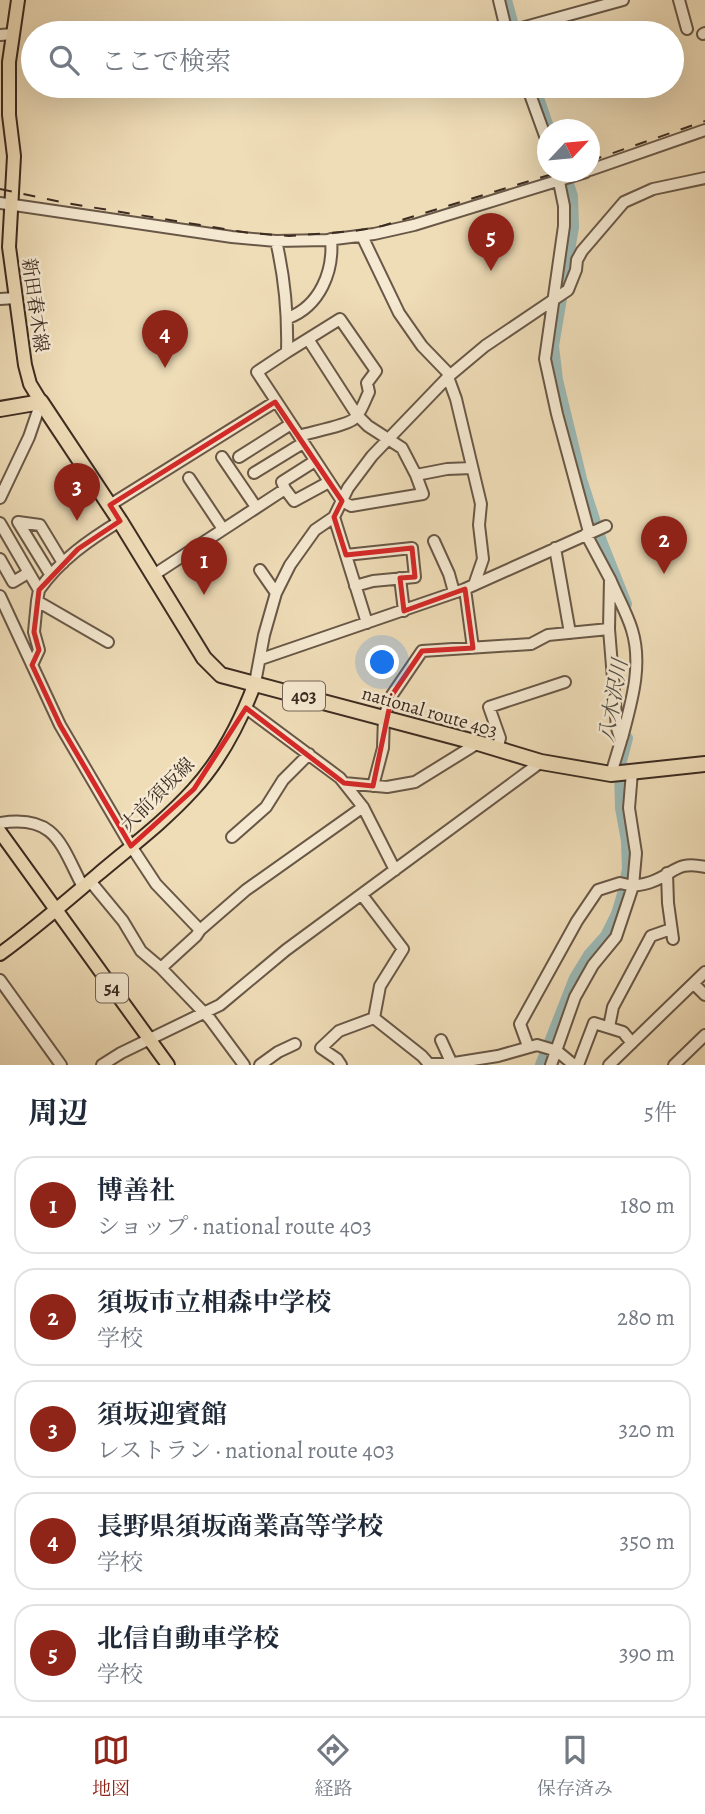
<!DOCTYPE html>
<html lang="ja">
<head>
<meta charset="utf-8">
<style>
  :root { --surface:#fff; --page:#f6f6f7; --text:#1f2937; --muted:#747a83; --line:#e0e1e3; --accent:#8f2418 }
  body { margin:0; font-family:Alegreya,"Noto Serif JP",serif; background:var(--page); color:var(--text) }
  .compass { position:absolute; left:537px; top:119px; width:63px; height:63px; border-radius:50%; background:var(--surface); box-shadow:0 7px 28px #0002; rotate:64deg }
  .you { position:absolute; left:383px; top:663px; width:24px; height:24px; margin:-18px; border:5px solid #fff; border-radius:50%; background:#1a73e8; box-shadow:0 0 0 10px #1a73e833 }
  .badge { display:grid; place-items:center; width:46px; height:46px; border-radius:50%; background:var(--accent); color:#fff; font-size:23px; font-weight:700 }
  .pin { position:absolute; translate:-50% -58px; filter:drop-shadow(0 2px 4px #0008) }
  .pin::after { content:''; position:absolute; top:37px; width:24px; height:21px; background:inherit; clip-path:polygon(0 0,100% 0,50% 100%) }
  .list { margin:0; padding:0; list-style:none }
  h2 { display:flex; justify-content:space-between; align-items:center; height:91px; margin:0; padding:0 28px; font-size:30px }
  h2 small { font-size:23px; font-weight:400; color:var(--muted) }
  .list li { display:grid; grid-template-columns:46px 1fr auto; gap:21px; align-items:center; box-sizing:border-box; height:98px; margin:0 14px 14px; padding:0 14px; border:2px solid var(--line); border-radius:21px }
  .list b { display:block; font-size:26px; white-space:nowrap }
  .list p { margin:0; font-size:23px; white-space:nowrap; color:var(--muted) }
  .list em { font-size:23px; font-style:normal; color:var(--muted) }
  .icon { flex:none; width:38px; height:38px; fill:none; stroke:currentColor; stroke-width:2; stroke-linecap:round; stroke-linejoin:round }
  .map { position:relative; flex:none; width:705px; height:1065px; overflow:hidden }
  .search { position:absolute; background:var(--surface); box-shadow:0 7px 28px #0002; left:21px; right:21px; top:21px; height:77px; display:flex; align-items:center; gap:18px; box-sizing:border-box; padding:0 24px; border-radius:38px; color:var(--muted); font-size:26px }
  .sheet { height:651px; background:var(--surface) }
  nav { display:flex; justify-content:space-around; align-items:center; box-sizing:border-box; height:98px; border-top:2px solid var(--line); background:var(--surface); font-size:19px; color:var(--muted) }
  nav a { display:grid; justify-items:center; gap:4px }
  nav .on { color:var(--accent) }
  .map>svg:first-child { display:block }
</style>
</head>
<body>
<div class="map">
<svg width="705" height="1065" viewBox="0 0 705 1065">
  <rect width="100%" height="100%" fill="#efddb8"/>
  <filter id="stains"><feTurbulence type="fractalNoise" baseFrequency=".00286" numOctaves="4"/><feColorMatrix values="0 0 0 0 .2 0 0 0 0 .09 0 0 0 0 .02 0 0 0 .5 -.17"/></filter>
  <radialGradient id="worn" r=".72"><stop offset=".6" stop-color="#630" stop-opacity="0"/><stop offset="1" stop-color="#630" stop-opacity=".3"/></radialGradient>
  <g fill="none" stroke-linecap="round" stroke-linejoin="round">
    <!-- river -->
    <path stroke="#9cbab7" stroke-width="12" d="M 506,0 L 515,33
      M 534,86 L 549,130
      M 564,172 L 572,196 L 573,227 L 553,346 L 557,380 L 581,479 L 601,541 L 626,604
      M 541,1065 L 575,978 L 589,955 L 606,936 L 617,914 L 623,894 L 628,869 L 627,841 L 621,808 L 620,765 L 627,738"/>
    <!-- minor casing -->
    <g stroke="#695847" stroke-width="14">
      <path id="minor" d="M 499,0 L 507,33
        M 679,0 L 687,29
        M 507,32 L 623,0
        M 703,34 L 705,33
        M 0,35 L 13,34
        M 527,86 L 548,144
        M 590,170 L 705,130
        M 557,172 L 564,206 L 564,226 L 545,359 L 557,414 L 589,532
        M 0,203 L 232,237 L 276,241 L 327,240 L 374,234 L 414,225 L 586,172
        M 362,236 L 399,313 L 422,346 L 450,375
        M 276,241 C 285,279 288,314 287,352 L 257,372 L 342,501 L 351,506 L 423,494 L 416,475 L 402,448 L 368,426 L 357,415 L 308,339
        M 0,299 L 16,298
        M 288,318 C 320,306 334,271 331,239
        M 287,352 L 340,319 L 376,371 L 367,383 L 369,392 C 365,400 362,410 356,417 C 351,425 311,432 299,436
        M 448,377 L 456,399 L 481,504 L 479,525 L 483,559 L 474,585
        M 222,457 L 256,507
        M 239,457 L 291,424
        M 254,473 L 303,443
        M 416,475 L 447,469 L 472,468
        M 189,478 L 223,529
        M 285,489 L 294,501 L 329,482
        M 0,498 L 29,437 L 41,402
        M 110,505 L 275,402
        M 334,517 L 367,623
        M 0,523 L 39,590 L 37,601 L 108,642
        M 586,534 L 610,579 L 609,629
        M 434,541 L 449,574 L 454,592
        M 555,548 L 570,633
        M 346,555 L 412,548 L 415,577 L 373,581 L 355,586
        M 0,559 L 13,582 L 28,573
        M 260,570 L 276,593
        M 50,574 L 18,522 L 40,525 L 63,563
        M 152,576 L 285,489 L 282,482 L 315,461
        M 400,578 L 404,611
        M 610,579 C 617,596 627,613 632,630 C 643,666 631,703 622,738
        M 465,589 L 473,648
        M 39,590 C 60,560 89,540 120,521
        M 0,596 L 60,725 L 131,846 L 156,884 L 200,930
        M 261,659 L 465,589 L 606,526
        M 32,665 L 39,650 L 34,632 L 37,601
        M 255,683 L 264,635 L 276,593 L 290,565 L 315,530 L 334,517 L 348,488 L 372,456 L 448,377 L 485,346 L 568,290 L 576,270 L 577,260 L 582,251 L 624,202 L 653,189 L 705,178
        M 246,708 L 340,778 L 363,807 L 395,870
        M 497,750 L 500,738 L 489,707 L 565,682
        M 632,772 L 629,808 L 636,853 L 633,886 C 639,885 646,884 651,882 C 674,874 677,860 705,867
        M 344,783 L 387,787 L 415,782 L 478,743
        M 373,786 L 383,748 L 384,717 L 392,695 L 422,651 L 531,644 L 548,635 L 609,629 L 617,728 L 621,741 L 611,774
        M 0,823 C 56,814 61,845 83,887
        M 232,837 L 266,807 L 283,780 L 309,754
        M 667,873 L 668,903 L 673,939
        M 90,881 L 123,921 L 141,951 L 161,968 L 210,1019 L 244,1065
        M 362,895 L 403,949 L 380,986 L 374,1018 L 422,1056 L 429,1064 L 448,1064 L 498,1056 L 537,1045 L 557,1051 L 574,1065
        M 161,968 L 196,936 L 200,930 L 246,890 L 363,807
        M 0,980 L 61,1065
        M 694,984 L 705,995
        M 609,1027 L 613,1007 L 651,936 L 671,929
        M 441,1040 L 452,1064
        M 528,1046 L 520,1024 L 577,921 L 598,890 L 620,883 L 633,886 L 616,937 L 593,965 L 575,997 L 551,1065
        M 102,1065 L 121,1053 L 220,1005 L 286,950 L 541,762
        M 260,1065 L 278,1052 L 295,1044
        M 341,1065 L 337,1059 L 321,1048 L 339,1031 L 374,1018
        M 578,1065 L 594,1023 L 623,1032 L 632,1043
        M 609,1065 L 705,972
        M 674,1065 L 705,1035"/>
    </g>
    <!-- major casing -->
    <g stroke="#3c2b21" stroke-width="16">
      <path id="major" d="M 18,0 L 9,62 L 9,115 L 14,156 L 9,247 L 25,365 L 30,384 L 41,402
        M 0,832 L 168,1065
        M 0,954 C 33,930 64,903 96,876 C 129,848 164,822 193,790 C 220,761 241,720 255,683"/>
    </g>
    <!-- highway casing -->
    <g stroke="#3c2b21" stroke-width="18">
      <path id="highway" d="M 0,409 L 41,402 L 120,521 L 204,658 L 221,675 L 478,743 L 541,762 L 611,774 L 705,764"/>
    </g>
    <!-- minor -->
    <use href="#minor" stroke="#f5e9d1" stroke-width="10"/>
    <!-- major -->
    <use href="#major" stroke="#efddb8" stroke-width="12"/>
    <!-- highway -->
    <use href="#highway" stroke="#efddb8" stroke-width="14"/>
    <!-- rail -->
    <path stroke="#3c2b21" stroke-width="2" stroke-dasharray="12 12" stroke-linecap="butt" d="M 590,161 L 705,121
      M 0,189 L 66,203 L 249,233 L 289,236 L 355,231 L 382,226 L 559,172"/>
  </g>
  <!-- marked area -->
  <path fill="none" stroke="#d62828" stroke-width="5" stroke-linejoin="round" d="M 275,402 L 342,501 L 334,517 L 346,555 L 412,548 L 415,577 L 400,578 L 404,611 L 465,589 L 473,648 L 422,651 L 392,695 L 373,786 L 344,783 L 246,708 L 194,789 L 131,846 L 60,725 L 32,665 L 39,650 L 34,632 L 39,590 L 78,549 L 120,521 L 110,505 Z"/>
  <g text-anchor="middle" stroke-width="5" stroke-linejoin="round" paint-order="stroke">
    <!-- shield labels -->
    <g fill="#f5e9d1" stroke="#746456" stroke-width="2">
      <rect x="283" y="681.5" width="42" height="29" rx="5"/>
      <rect x="96" y="973.5" width="32" height="29" rx="5"/>
    </g>
    <g font-size="18" font-weight="bold" fill="#3c2b21">
      <text x="304" y="702">403</text>
      <text x="112" y="994">54</text>
    </g>
    <!-- street labels -->
    <g font-size="19" fill="#3c2b21" stroke="#f5e9d1">
      <text transform="translate(36 305) rotate(82)" y="7">新田春木線</text>
      <text transform="translate(430 711) rotate(16)" y="7">national route 403</text>
      <text transform="translate(157 794) rotate(-45)" y="7">大前須坂線</text>
    </g>
    <!-- water labels -->
    <g font-size="21" font-style="italic" fill="#544f46" stroke="#f5e9d1">
      <text transform="translate(613 701) rotate(-80)" y="7">八木沢川</text>
    </g>
  </g>
  <rect width="100%" height="100%" filter="url(#stains)"/>
  <rect width="100%" height="100%" fill="url(#worn)"/>
</svg>
<svg class="compass" viewBox="-18 -18 36 36"><path d="M0-13l5 13h-10z" fill="#e53935"/><path d="M0 13l5-13h-10z" fill="#747a83"/></svg>
<div class="you"></div>
<div class="pin badge" style="left:204px;top:595px">1</div>
<div class="pin badge" style="left:664px;top:574px">2</div>
<div class="pin badge" style="left:77px;top:521px">3</div>
<div class="pin badge" style="left:165px;top:368px">4</div>
<div class="pin badge" style="left:491px;top:271px">5</div>
<div class="search"><svg class="icon" aria-label="search" viewBox="0 0 24 24"><circle cx="10" cy="10" r="6"/><path d="M15 15l6 6"/></svg>ここで検索</div>
</div>
<section class="sheet">
<h2>周辺<small>5件</small></h2>
<ul class="list">
<li><span class="badge">1</span><div><b>博善社</b><p>ショップ · national route 403</p></div><em>180 m</em></li>
<li><span class="badge">2</span><div><b>須坂市立相森中学校</b><p>学校</p></div><em>280 m</em></li>
<li><span class="badge">3</span><div><b>須坂迎賓館</b><p>レストラン · national route 403</p></div><em>320 m</em></li>
<li><span class="badge">4</span><div><b>長野県須坂商業高等学校</b><p>学校</p></div><em>350 m</em></li>
<li><span class="badge">5</span><div><b>北信自動車学校</b><p>学校</p></div><em>390 m</em></li>
</ul>
</section>
<nav>
<a class="on"><svg class="icon" aria-label="map" viewBox="0 0 24 24"><path d="M3 6l6-2 6 2 6-2v14l-6 2-6-2-6 2zM9 4v14M15 6v14"/></svg>地図</a>
<a><svg class="icon" aria-label="directions" viewBox="0 0 24 24"><path d="M12 3l9 9-9 9-9-9zM9 14v-3h6M13 9l2 2-2 2"/></svg>経路</a>
<a><svg class="icon" aria-label="saved" viewBox="0 0 24 24"><path d="M7 4h10v16l-5-4-5 4z"/></svg>保存済み</a>
</nav>
</body>
</html>
